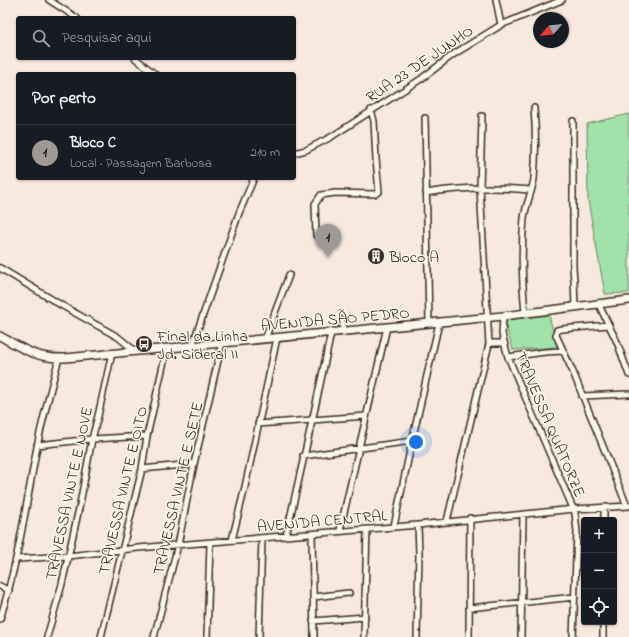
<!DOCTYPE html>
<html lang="pt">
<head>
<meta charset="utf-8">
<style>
  :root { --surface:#171b24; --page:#20242c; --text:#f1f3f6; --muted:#9ea1a6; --line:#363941; --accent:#9f9995 }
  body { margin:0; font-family:"Indie Flower",sans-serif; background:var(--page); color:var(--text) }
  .controls { position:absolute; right:12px; bottom:12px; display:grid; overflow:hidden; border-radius:4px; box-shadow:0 1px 3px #0004 }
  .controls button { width:36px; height:36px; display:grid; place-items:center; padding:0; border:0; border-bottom:1px solid var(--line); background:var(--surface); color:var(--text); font:20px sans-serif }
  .compass { position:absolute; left:533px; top:12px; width:36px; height:36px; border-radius:50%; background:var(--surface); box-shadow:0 1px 3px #0004; rotate:242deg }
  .you { position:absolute; left:416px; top:442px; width:14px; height:14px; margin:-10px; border:3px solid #fff; border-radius:50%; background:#1a73e8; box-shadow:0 0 0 6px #1a73e833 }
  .badge { display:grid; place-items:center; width:26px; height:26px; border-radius:50%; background:var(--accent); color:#111; font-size:13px; font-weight:700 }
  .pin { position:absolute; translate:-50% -33px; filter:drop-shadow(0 1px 2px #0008) }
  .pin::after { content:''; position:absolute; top:21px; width:14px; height:12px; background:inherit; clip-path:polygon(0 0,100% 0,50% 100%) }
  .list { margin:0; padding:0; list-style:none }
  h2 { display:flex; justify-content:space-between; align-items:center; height:52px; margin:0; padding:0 16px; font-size:17px }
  h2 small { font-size:13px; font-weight:400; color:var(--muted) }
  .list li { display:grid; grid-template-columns:26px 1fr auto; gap:12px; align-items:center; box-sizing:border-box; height:56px; padding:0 16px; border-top:1px solid var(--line) }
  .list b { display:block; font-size:15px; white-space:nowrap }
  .list p { margin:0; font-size:13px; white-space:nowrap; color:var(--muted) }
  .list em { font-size:13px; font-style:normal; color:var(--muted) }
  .icon { flex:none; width:22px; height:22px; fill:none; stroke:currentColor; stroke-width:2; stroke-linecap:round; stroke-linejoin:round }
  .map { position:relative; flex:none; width:629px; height:637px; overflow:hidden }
  .search { position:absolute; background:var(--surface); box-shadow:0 1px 3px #0004; left:16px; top:16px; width:280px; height:44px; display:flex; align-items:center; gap:10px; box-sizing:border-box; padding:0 14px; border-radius:4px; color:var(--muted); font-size:15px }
  .panel { position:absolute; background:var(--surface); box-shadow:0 1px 3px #0004; left:16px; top:72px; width:280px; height:108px; border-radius:4px }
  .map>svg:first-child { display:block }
</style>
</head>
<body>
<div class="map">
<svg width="629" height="637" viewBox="0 0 629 637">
  <rect width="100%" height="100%" fill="#f7e9de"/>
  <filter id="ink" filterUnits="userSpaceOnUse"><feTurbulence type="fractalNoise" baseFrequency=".025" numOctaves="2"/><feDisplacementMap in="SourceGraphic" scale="8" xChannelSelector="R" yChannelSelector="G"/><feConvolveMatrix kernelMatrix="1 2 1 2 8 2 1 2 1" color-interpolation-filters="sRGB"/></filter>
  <g filter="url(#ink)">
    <!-- green -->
    <path fill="#a1e1aa" stroke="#6e8664" d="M 629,114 L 629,293 L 605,294 L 588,201 L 587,124 Z
      M 549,315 L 557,347 L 513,350 L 504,320 Z"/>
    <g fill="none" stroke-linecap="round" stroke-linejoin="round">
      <!-- minor casing -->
      <g stroke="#3b2a1e" stroke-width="8">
        <path id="minor" d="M 49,0 L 77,18
          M 496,0 L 501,25
          M 135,58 L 155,74
          M 425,118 L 429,324
          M 573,121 L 573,268 L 574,280 L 575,307
          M 294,153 L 306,150 L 331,137 L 421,79 L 454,54 L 501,25 L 562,0
          M 426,193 C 461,187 496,187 531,190
          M 316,235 L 315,204 L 321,195 L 335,193 L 375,194 L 379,192 L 376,159 L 374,121 L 371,110
          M 0,268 L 61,305 L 118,337 L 135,351
          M 598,303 L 617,342 L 629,375
          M 525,313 C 522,281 521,250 524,218 C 526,204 532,192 534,179 C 536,156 536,132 534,108
          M 503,316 L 502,334 L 508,357 L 575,513 L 577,532 L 573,637
          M 342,320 L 343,332
          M 609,325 L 562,329 L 557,330 L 556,335 L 573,372 L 627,506
          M 265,339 L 289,275
          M 489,344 L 493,343 L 503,343
          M 192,346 L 239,213 L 254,178
          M 508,357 L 545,352 L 563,351
          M 582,396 L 629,394
          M 258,424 L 366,416
          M 37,445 L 92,439 L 147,436
          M 303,456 L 412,441
          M 142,469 L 194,464
          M 604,520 L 604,507
          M 447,521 L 489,344 L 480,188 L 482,116
          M 394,526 L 412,441 L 439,323
          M 340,530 L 387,327
          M 312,534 L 314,637
          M 286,536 L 315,408 L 331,333
          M 232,540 L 245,487 L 277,338
          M 17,559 L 68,556 L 138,548 L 418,525 L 574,509 L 629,506
          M 0,586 L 9,591
          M 313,597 L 349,593
          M 469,608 L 575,597
          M 0,619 C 18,563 26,505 37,447 C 43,417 51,388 59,358
          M 313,621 L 365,617
          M 47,637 L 62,584 L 80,504 L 92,439 L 98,416 L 112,353
          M 101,637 L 142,469 L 147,436 L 167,348
          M 154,637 L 178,545 L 194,464 L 222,343
          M 207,637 L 210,543
          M 259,637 L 262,538
          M 364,637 L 367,529
          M 417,637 L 419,553 L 418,525
          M 469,637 L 470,518
          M 521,637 L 523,514
          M 603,637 L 603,622"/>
      </g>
      <!-- secondary casing -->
      <g stroke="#3b2a1e" stroke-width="10">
        <path id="secondary" d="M 0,336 C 23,349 37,359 65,358 L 503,316 L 629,300"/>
      </g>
      <!-- minor -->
      <use href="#minor" stroke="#fbf7ec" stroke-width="5"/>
      <!-- secondary -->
      <use href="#secondary" stroke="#fbf7ec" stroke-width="7"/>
    </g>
  </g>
  <!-- icons -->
  <defs>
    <g id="building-disc" transform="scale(0.9)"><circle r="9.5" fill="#3b2a1e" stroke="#fbf7ec"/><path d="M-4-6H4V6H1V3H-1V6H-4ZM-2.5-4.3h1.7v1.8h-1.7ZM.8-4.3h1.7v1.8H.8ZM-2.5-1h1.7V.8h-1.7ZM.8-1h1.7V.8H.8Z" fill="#fff"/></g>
    <g id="bus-disc" transform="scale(0.9)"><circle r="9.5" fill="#3b2a1e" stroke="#fbf7ec"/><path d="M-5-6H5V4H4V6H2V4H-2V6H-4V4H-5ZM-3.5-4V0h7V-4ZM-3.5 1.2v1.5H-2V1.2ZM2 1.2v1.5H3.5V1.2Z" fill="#fff"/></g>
  </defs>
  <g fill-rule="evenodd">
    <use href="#building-disc" x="376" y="256"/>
    <use href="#bus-disc" x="144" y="344"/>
  </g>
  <g text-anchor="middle" stroke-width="3" stroke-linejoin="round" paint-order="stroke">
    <!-- street labels -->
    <g font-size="16" fill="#3b2a1e" stroke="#fbf7ec">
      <text transform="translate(419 63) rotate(-34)" y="6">RUA 23 DE JUNHO</text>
      <text transform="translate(335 318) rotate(-5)" y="6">AVENIDA SÃO PEDRO</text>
      <text transform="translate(551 424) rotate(67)" y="6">TRAVESSA QUATORZE</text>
      <text transform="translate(177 488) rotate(-77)" y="6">TRAVESSA VINTE E SETE</text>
      <text transform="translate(122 490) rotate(-77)" y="6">TRAVESSA VINTE E OITO</text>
      <text transform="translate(68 493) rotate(-78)" y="6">TRAVESSA VINTE E NOVE</text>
      <text transform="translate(322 520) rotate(-5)" y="6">AVENIDA CENTRAL</text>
    </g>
    <!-- poi labels -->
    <g font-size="16" fill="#3b2a1e" stroke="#fbf7ec" text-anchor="start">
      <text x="389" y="262">Bloco A</text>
      <text x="157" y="341">Final da Linha<tspan x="157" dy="18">Jd. Sideral II</tspan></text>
    </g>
  </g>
</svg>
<div class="controls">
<button>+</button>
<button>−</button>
<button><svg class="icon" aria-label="locate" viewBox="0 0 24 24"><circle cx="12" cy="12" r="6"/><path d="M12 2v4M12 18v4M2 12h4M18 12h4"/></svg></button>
</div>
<svg class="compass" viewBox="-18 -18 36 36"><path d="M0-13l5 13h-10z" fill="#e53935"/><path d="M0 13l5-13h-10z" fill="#9ea1a6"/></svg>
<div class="you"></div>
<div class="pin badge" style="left:328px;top:257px">1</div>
<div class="search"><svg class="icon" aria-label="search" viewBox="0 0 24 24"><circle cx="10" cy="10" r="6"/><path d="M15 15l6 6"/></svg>Pesquisar aqui</div>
<section class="panel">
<h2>Por perto<small></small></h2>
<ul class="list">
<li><span class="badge">1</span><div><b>Bloco C</b><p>Local · Passagem Barbosa</p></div><em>210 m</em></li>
</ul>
</section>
</div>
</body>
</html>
